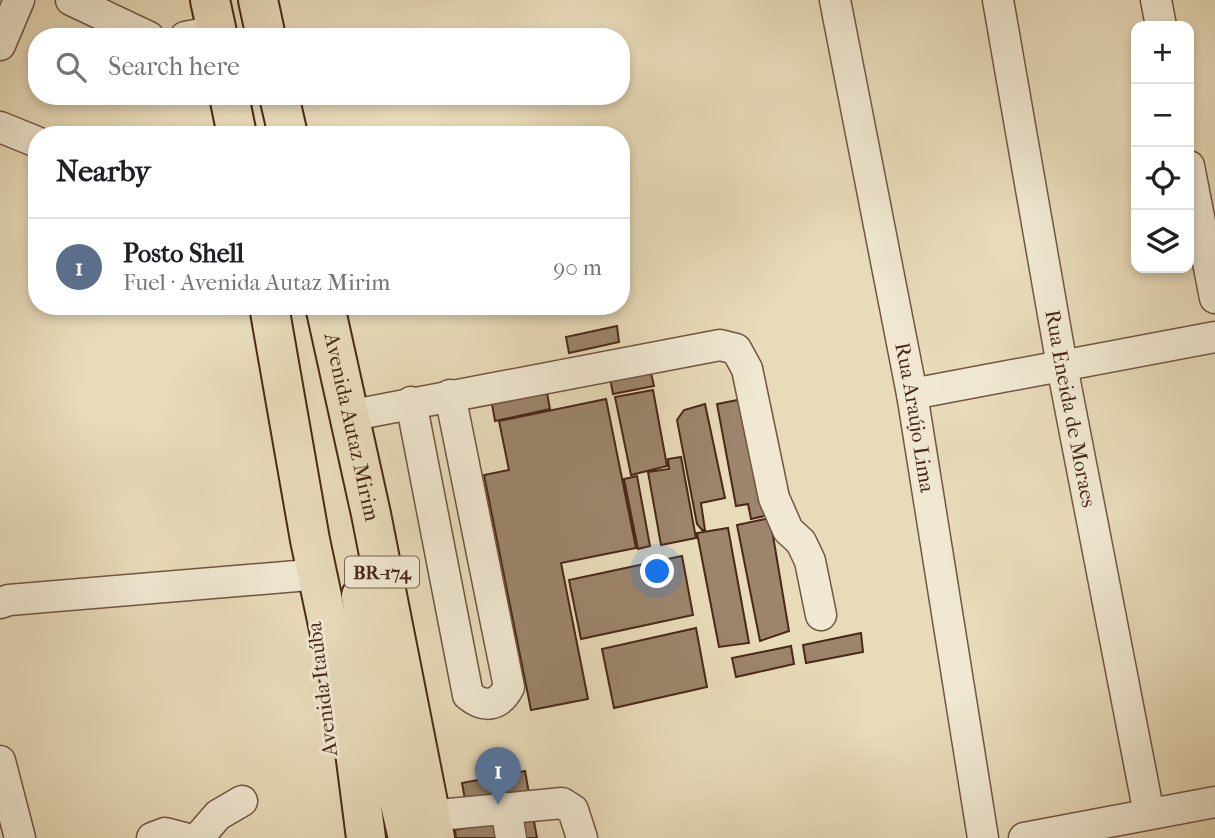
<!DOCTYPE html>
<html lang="en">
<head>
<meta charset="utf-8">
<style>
  :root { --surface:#fff; --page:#f6f6f6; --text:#202124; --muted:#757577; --line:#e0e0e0; --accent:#d93025 }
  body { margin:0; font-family:"IM FELL French Canon",serif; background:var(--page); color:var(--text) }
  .controls { position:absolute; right:21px; top:21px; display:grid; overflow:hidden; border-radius:14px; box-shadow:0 4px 10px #0003 }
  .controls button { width:63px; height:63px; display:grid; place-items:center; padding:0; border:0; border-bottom:2px solid var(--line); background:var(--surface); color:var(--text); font:35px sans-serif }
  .you { position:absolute; left:658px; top:572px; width:24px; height:24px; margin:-18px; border:5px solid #fff; border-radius:50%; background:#1a73e8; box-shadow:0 0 0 10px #1a73e833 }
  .badge { display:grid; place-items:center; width:46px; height:46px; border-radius:50%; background:var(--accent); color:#fff; font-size:23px; font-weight:700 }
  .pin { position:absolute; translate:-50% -58px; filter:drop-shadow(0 2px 4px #0008) }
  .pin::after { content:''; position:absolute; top:37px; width:24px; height:21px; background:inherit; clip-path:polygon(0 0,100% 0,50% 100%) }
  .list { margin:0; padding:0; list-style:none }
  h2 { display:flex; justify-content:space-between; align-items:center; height:91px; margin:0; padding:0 28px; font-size:30px }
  h2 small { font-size:23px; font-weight:400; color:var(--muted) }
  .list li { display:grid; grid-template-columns:46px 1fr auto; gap:21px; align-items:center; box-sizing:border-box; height:98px; padding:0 28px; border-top:2px solid var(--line) }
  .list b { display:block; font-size:26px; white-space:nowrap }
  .list p { margin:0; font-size:23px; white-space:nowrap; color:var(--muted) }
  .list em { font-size:23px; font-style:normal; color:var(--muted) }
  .icon { flex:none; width:38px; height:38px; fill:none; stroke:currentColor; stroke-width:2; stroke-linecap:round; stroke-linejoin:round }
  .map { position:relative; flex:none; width:1215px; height:838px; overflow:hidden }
  .search { position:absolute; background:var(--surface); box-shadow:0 4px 10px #0003; left:28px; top:28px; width:602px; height:77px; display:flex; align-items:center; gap:18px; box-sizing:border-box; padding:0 24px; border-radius:28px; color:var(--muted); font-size:26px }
  .panel { position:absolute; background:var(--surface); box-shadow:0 4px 10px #0003; left:28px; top:126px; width:602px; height:189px; border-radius:28px }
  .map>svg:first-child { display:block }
</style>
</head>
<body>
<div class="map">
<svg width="1215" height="838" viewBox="0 0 1215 838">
  <rect width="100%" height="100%" fill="#e8dbb9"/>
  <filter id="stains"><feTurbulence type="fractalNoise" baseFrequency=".00286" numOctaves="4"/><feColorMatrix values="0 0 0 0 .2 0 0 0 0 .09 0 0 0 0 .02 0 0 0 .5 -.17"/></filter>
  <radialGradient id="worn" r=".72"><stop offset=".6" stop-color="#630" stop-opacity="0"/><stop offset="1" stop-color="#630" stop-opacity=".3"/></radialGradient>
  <!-- building -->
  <path fill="#9c856c" stroke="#4a2819" stroke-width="2" d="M 617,326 L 619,342 L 569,353 L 566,337 Z
    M 650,369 L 654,386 L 613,394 L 610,378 Z
    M 653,390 L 667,466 L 631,475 L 615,397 Z
    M 547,393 L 550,409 L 495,421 L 492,404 Z
    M 748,398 L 769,515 L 751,519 L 748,504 L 736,506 L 717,404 Z
    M 606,399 L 636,548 L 561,563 L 588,699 L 531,710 L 484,475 L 509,470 L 499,421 Z
    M 705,404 L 725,498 L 701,503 L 705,530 L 702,530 L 697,524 L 677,420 L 684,410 Z
    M 681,457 L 696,538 L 661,545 L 648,472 L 669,469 L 668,459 Z
    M 637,476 L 650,546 L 638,549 L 624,479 Z
    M 770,518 L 789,631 L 760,641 L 737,525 Z
    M 728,528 L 749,643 L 719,647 L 697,533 Z
    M 682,556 L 693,615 L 581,639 L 569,580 Z
    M 696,628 L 707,687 L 614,708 L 602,649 Z
    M 861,633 L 863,652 L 806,663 L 803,645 Z
    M 791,646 L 794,664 L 736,677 L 732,658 Z
    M 525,771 L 537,838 L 456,838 L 455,830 L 470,827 L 462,783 Z"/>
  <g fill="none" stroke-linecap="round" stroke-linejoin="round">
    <!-- minor casing -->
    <g stroke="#725541" stroke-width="33">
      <g id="minor">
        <path d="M 71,0 L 149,37"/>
        <path id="s1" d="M 835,0 L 912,394 L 983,838"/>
        <path id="s2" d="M 998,0 L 1062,366 L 1149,814"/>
        <path d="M 1156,0 L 1161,26"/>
        <path d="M 185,37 L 216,31"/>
        <path d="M 0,45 L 19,0"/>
        <path d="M 0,127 L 37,142"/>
        <path d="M 1189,166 L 1215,298"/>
        <path d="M 912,394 L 1215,337"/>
        <path d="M 411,402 L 468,695 C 485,709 499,706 509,687 L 450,395"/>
        <path d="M 348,416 L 720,345 L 736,349 L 747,369 L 774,498 L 788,530 L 801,542 L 810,561 L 821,615"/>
        <path d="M 0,603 L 9,600 L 309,575"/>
        <path d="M 0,761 L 20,838"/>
        <path d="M 506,808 L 511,838"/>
        <path d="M 429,816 L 562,803 L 573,810 L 582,838"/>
        <path d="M 152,838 L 165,833 L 184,838"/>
        <path d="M 198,838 L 218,815 L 242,801"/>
        <path d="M 1024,838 L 1215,802"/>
      </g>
    </g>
    <!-- major casing -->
    <g stroke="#4a2819" stroke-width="42">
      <g id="major">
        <path d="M 210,0 L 218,37"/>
        <path d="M 258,0 L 266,37"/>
        <path d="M 229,96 L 237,135"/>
        <path d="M 279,96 L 288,135"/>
        <path d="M 269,306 L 310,540 L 355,752 L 366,838"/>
        <path id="s3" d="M 325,306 L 371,514 L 435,838"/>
        <path d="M 361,596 L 381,724 L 408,838"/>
      </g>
    </g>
    <!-- minor -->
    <use href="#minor" stroke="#f0e8d2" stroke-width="30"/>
    <!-- major -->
    <use href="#major" stroke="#e8dbb9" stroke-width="38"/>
  </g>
  <g text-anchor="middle" stroke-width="6" stroke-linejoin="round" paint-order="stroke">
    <!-- shield labels -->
    <rect fill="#f0e8d2" stroke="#7c6250" stroke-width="2" x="345" y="556.5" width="74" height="31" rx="5"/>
    <g font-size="19" font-weight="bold" fill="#4a2819">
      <text x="382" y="579">BR-174</text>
    </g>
    <!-- street labels -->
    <g font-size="21" fill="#4a2819" stroke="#f0e8d2">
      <text dy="7" stroke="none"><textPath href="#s2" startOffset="415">Rua Eneida de Moraes</textPath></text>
      <text dy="7" stroke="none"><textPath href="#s1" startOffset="425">Rua Araújo Lima</textPath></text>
      <text dy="7" stroke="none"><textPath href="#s3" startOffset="124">Avenida Autaz Mirim</textPath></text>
      <text transform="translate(322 689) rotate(-97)" y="7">Avenida Itaúba</text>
    </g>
  </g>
  <rect width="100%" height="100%" filter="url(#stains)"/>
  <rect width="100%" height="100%" fill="url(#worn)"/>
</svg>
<div class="controls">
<button>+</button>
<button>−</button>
<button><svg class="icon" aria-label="locate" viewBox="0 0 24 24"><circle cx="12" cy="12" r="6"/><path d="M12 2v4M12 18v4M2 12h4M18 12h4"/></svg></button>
<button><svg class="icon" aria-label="layers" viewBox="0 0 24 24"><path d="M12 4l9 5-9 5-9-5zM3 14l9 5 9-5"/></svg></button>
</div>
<div class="you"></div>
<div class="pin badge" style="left:498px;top:805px;background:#5c6f8a">1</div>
<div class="search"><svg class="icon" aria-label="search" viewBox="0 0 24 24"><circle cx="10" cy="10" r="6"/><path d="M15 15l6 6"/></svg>Search here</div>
<section class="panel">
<h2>Nearby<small></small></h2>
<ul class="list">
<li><span class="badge" style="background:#5c6f8a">1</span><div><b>Posto Shell</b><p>Fuel · Avenida Autaz Mirim</p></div><em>90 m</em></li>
</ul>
</section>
</div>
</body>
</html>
